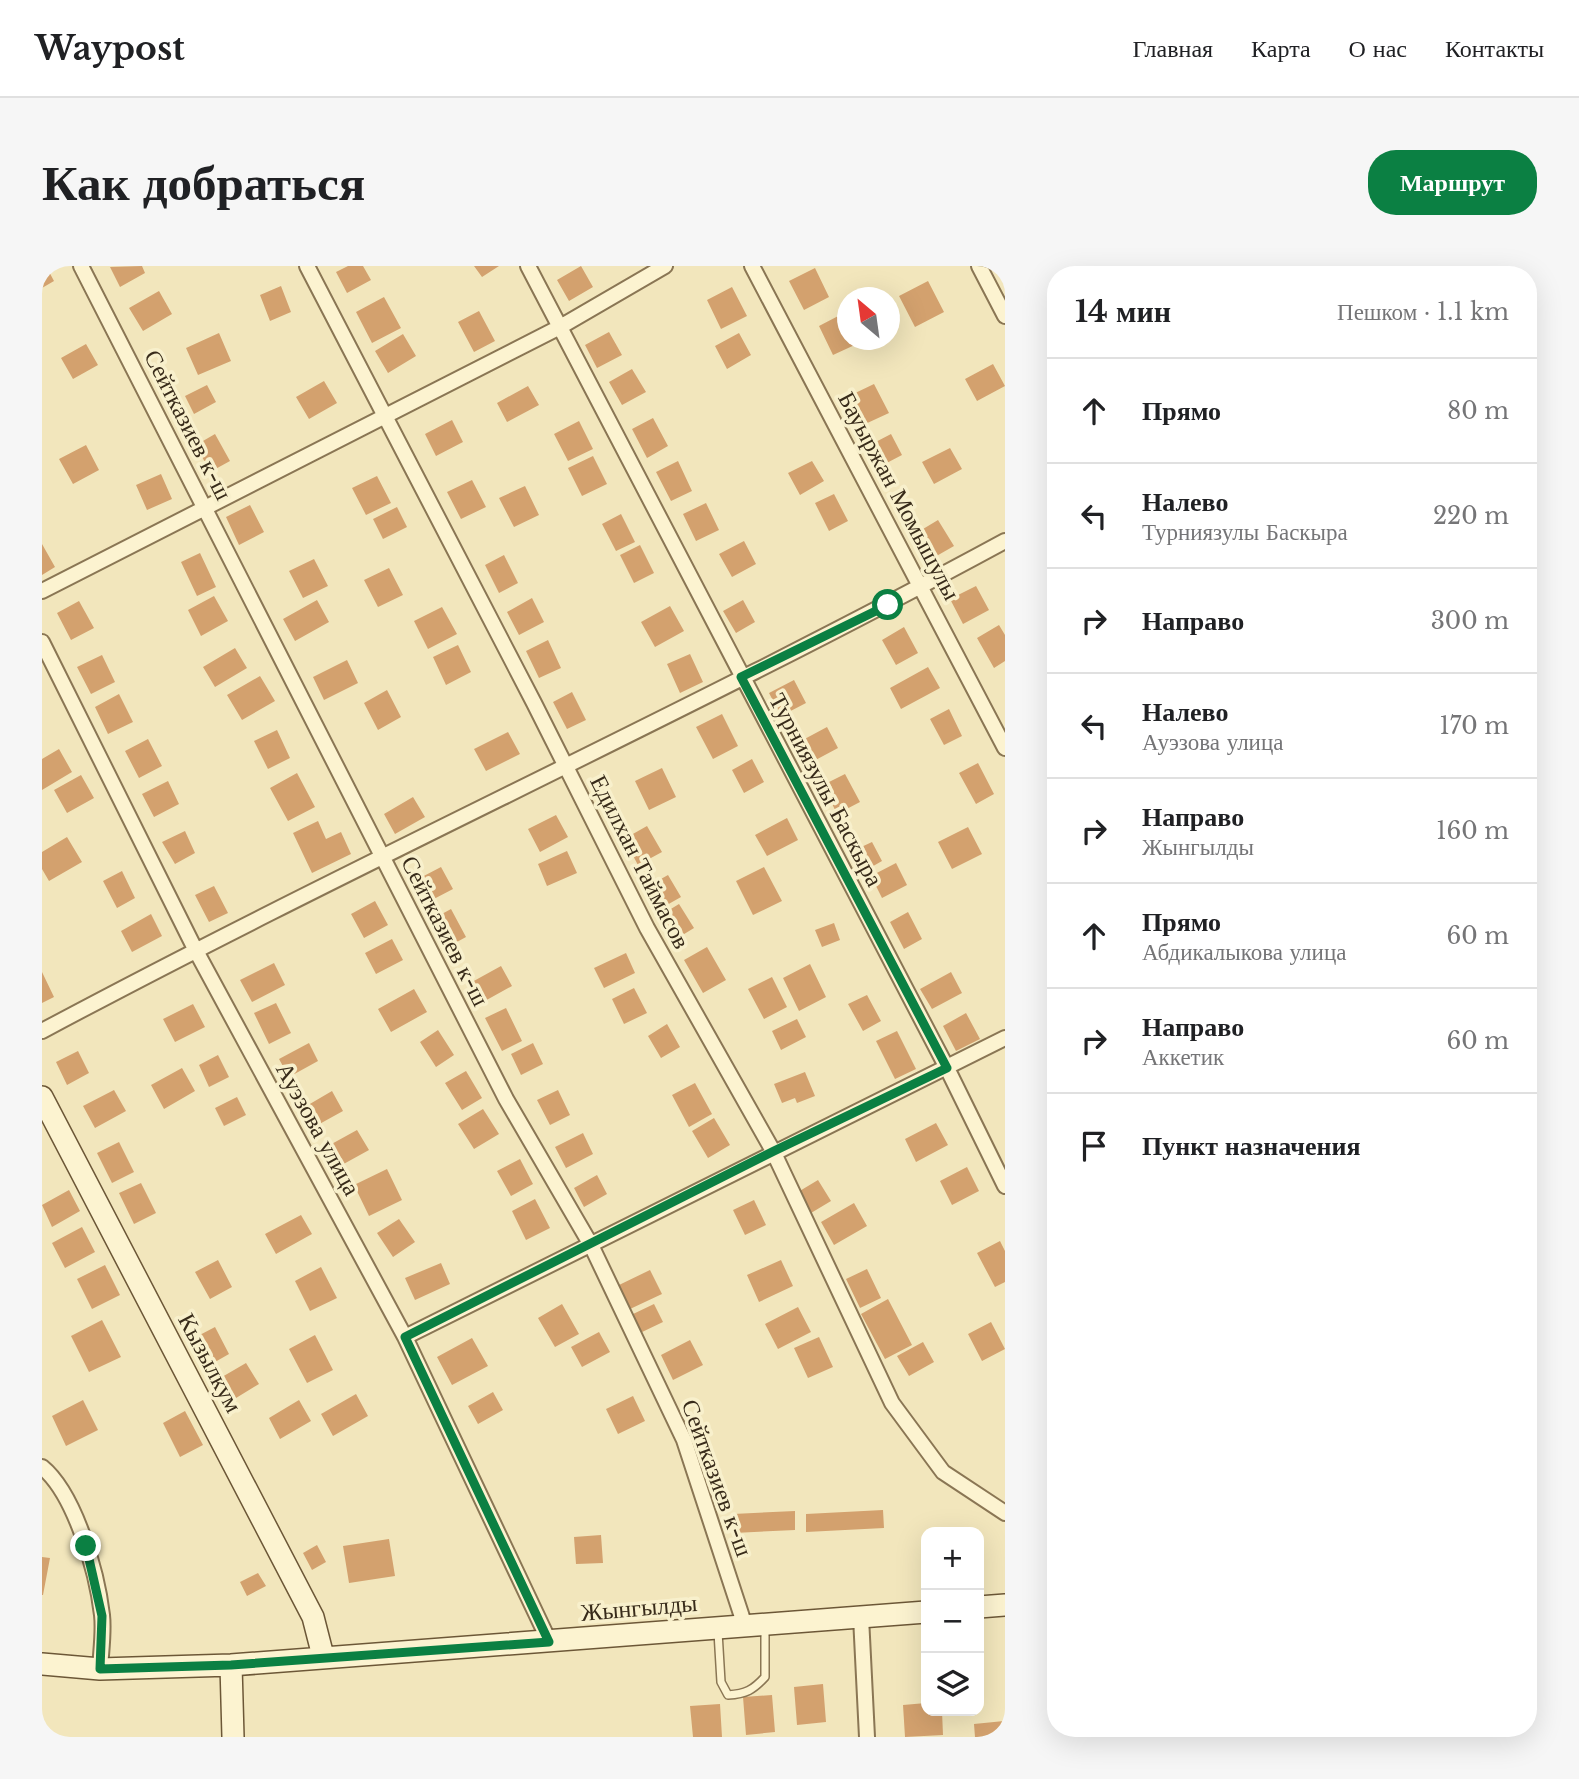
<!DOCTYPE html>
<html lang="ru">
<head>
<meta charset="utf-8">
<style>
  :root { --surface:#fff; --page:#f6f6f6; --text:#202124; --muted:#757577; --line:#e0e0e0; --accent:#0b8043 }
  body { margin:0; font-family:"Libre Baskerville",serif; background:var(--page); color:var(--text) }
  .controls { position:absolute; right:21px; bottom:21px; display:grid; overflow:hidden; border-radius:14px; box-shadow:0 7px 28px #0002 }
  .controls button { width:63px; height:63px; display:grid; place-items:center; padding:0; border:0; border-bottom:2px solid var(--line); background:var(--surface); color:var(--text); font:35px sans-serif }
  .compass { position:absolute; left:795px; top:21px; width:63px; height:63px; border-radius:50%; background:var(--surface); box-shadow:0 7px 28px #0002; rotate:331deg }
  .stop { position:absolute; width:21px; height:21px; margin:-16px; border:5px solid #0b8043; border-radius:50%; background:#fff }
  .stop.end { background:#0b8043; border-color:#fff; box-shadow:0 2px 7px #0008 }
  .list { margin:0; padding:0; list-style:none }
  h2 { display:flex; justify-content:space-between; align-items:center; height:91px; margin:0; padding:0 28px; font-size:30px }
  h2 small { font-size:23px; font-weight:400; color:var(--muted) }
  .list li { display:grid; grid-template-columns:46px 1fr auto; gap:21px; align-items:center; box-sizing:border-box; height:105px; padding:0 28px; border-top:2px solid var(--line) }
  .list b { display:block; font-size:26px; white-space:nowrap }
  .list p { margin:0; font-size:23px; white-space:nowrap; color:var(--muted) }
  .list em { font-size:23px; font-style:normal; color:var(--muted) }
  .icon { flex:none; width:38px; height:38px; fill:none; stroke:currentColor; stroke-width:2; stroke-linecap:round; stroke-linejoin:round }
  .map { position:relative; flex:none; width:963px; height:1471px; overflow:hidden; border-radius:28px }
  header { display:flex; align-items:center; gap:42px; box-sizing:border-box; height:98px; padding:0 35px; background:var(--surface); border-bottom:2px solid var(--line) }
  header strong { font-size:33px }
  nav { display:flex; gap:38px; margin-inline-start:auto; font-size:24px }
  .intro { display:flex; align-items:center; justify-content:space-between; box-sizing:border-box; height:168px; padding:0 42px }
  h1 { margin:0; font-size:49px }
  .button { padding:18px 32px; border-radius:28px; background:var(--accent); color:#fff; font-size:24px; font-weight:700 }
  main { display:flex; gap:42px; padding:0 42px }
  aside { flex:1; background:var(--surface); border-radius:28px; box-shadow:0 7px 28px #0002 }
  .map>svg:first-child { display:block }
</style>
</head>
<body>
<header>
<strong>Waypost</strong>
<nav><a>Главная</a><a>Карта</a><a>О нас</a><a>Контакты</a></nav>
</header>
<div class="intro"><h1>Как добраться</h1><a class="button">Маршрут</a></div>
<main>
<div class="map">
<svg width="963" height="1471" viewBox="0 0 963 1471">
  <rect width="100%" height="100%" fill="#f2e6bc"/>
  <!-- building -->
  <path fill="#d3a16e" d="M 0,0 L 4,0 L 12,15 L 0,22 Z
    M 100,0 L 103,7 L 78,21 L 68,1 Z
    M 306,0 L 321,0 L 329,14 L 305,27 L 294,6 Z
    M 432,0 L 457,0 L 440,11 Z
    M 539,0 L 551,21 L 527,35 L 515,14 Z
    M 773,2 L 787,31 L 762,44 L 747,15 Z
    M 886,15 L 902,46 L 873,61 L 857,30 Z
    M 239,20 L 249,46 L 228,55 L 218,29 Z
    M 690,21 L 705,50 L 679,63 L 665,34 Z
    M 117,25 L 130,48 L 101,65 L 87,42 Z
    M 342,31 L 359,62 L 330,77 L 314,46 Z
    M 437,45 L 453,75 L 432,86 L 416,56 Z
    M 802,47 L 806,74 L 815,74 L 817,77 L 791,89 L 777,60 Z
    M 567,66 L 580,89 L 555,102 L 543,79 Z
    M 177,67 L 189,95 L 156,109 L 144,82 Z
    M 697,67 L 709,89 L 685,103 L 673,80 Z
    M 361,68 L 374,90 L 346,107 L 333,85 Z
    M 44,78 L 56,99 L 31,113 L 19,92 Z
    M 951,98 L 963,120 L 935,135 L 923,113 Z
    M 590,103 L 604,126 L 580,139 L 567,116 Z
    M 282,115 L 295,137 L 267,153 L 254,131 Z
    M 832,118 L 847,147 L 821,159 L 807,130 Z
    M 165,119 L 174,136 L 152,148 L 143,130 Z
    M 486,120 L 497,139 L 465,156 L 455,137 Z
    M 611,152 L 626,180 L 605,192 L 590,163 Z
    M 410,154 L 421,176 L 394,190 L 383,168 Z
    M 537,155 L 551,183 L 526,195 L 512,168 Z
    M 173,168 L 188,195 L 168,206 L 154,179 Z
    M 849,168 L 860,189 L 837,201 L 826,180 Z
    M 44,179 L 57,204 L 31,218 L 17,193 Z
    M 908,182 L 920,203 L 892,218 L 880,196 Z
    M 551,190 L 565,218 L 540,230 L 526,202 Z
    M 636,195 L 650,225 L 629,235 L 614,206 Z
    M 770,195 L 782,215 L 758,229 L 746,207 Z
    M 119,208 L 130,233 L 105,244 L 94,219 Z
    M 335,210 L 349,237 L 324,249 L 310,222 Z
    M 430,214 L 444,241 L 419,253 L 405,226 Z
    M 483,220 L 497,249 L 472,261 L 457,232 Z
    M 792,228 L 806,255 L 787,265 L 773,237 Z
    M 664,237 L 677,264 L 654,275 L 641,248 Z
    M 208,239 L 222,266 L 197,279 L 184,251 Z
    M 355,241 L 365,261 L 341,273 L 331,253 Z
    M 579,248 L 593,276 L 574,285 L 560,258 Z
    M 896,254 L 912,280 L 891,292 L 876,266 Z
    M 702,275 L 714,298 L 690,311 L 677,288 Z
    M 0,278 L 13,301 L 0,309 Z
    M 598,279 L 612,307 L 592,317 L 578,289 Z
    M 158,287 L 174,321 L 155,330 L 139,296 Z
    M 462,289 L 476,317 L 457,327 L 443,299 Z
    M 272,293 L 286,320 L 261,332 L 247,305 Z
    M 347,302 L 361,329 L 336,341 L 322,314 Z
    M 934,320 L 947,344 L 921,358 L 908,333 Z
    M 172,330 L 186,355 L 159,370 L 146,344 Z
    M 490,332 L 502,356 L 477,369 L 465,346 Z
    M 275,334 L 287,356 L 253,375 L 241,353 Z
    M 701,334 L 713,356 L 694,367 L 681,345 Z
    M 37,335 L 52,362 L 29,374 L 15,347 Z
    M 628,340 L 642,365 L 613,381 L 599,356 Z
    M 400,341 L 415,368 L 386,383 L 372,355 Z
    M 957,359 L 963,369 L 963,395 L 952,402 L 935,372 Z
    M 862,361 L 876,387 L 854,399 L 840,374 Z
    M 506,374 L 519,402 L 497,412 L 484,385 Z
    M 416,379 L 429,406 L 404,419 L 391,391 Z
    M 193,382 L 205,402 L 173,421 L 161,401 Z
    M 648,388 L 661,416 L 638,427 L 625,398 Z
    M 60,389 L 73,416 L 49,428 L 35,401 Z
    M 305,394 L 316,417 L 282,434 L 271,411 Z
    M 886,401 L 898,422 L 859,443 L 848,422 Z
    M 218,410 L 233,435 L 200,454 L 185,429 Z
    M 752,414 L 764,437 L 739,450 L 727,427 Z
    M 345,424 L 359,451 L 336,464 L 322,437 Z
    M 530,426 L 544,454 L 525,463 L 511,436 Z
    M 77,428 L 91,456 L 66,468 L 53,441 Z
    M 907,443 L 920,470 L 902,479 L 888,453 Z
    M 680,448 L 696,480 L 671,493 L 654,461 Z
    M 785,461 L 796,482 L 768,497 L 757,476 Z
    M 235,464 L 248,492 L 226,503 L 212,475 Z
    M 466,466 L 478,488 L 444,505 L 432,483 Z
    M 106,473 L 120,500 L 97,512 L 83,485 Z
    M 17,483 L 30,506 L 0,524 L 0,493 Z
    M 710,493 L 722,516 L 702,527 L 690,504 Z
    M 936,497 L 952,528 L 934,538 L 917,507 Z
    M 620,502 L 634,531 L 607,544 L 593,515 Z
    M 255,507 L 273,541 L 246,555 L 228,522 Z
    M 803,508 L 818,536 L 795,548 L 781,519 Z
    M 39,509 L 52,532 L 25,547 L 12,524 Z
    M 126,515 L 137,538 L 112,551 L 100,528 Z
    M 371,531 L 383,551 L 353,568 L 342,548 Z
    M 514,549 L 526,571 L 498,586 L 486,563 Z
    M 745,552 L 756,574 L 725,590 L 713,569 Z
    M 276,555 L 284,573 L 299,566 L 309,588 L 270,607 L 251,567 Z
    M 605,560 L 620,586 L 596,599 L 582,573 Z
    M 926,561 L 940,588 L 910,603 L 896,576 Z
    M 143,565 L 153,587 L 133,598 L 120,576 Z
    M 25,571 L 40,596 L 7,615 L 0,603 L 0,586 Z
    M 830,576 L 840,595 L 826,603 L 815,583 Z
    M 525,585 L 535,607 L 505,620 L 496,598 Z
    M 854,597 L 865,619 L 840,632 L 829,610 Z
    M 399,601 L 411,623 L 388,635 L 376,613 Z
    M 722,601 L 740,635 L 711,649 L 694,615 Z
    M 80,605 L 93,632 L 75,642 L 61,615 Z
    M 626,609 L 639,631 L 616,644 L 603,622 Z
    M 172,620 L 186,647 L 167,656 L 153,629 Z
    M 333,635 L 346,659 L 322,672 L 309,648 Z
    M 637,638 L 652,662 L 634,673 L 619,649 Z
    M 409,643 L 424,671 L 402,683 L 387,655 Z
    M 866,646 L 880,673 L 862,683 L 848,656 Z
    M 109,648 L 120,670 L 90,686 L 79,665 Z
    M 792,657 L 798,674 L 780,681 L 773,664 Z
    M 350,673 L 361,694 L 334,708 L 323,687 Z
    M 665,681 L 684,714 L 661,727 L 642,694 Z
    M 584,687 L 593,707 L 562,722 L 552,702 Z
    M 232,697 L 243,719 L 210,736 L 198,714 Z
    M 768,698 L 784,731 L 757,745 L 741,712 Z
    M 459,700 L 470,720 L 441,736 L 430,716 Z
    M 0,706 L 12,731 L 0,737 Z
    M 909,706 L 920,727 L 890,743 L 878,723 Z
    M 730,711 L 745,741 L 722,753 L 706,723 Z
    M 592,722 L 605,747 L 582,758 L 570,733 Z
    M 372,723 L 385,746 L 349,766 L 336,743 Z
    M 825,729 L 839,755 L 821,765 L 806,738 Z
    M 234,737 L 249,767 L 227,778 L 212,747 Z
    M 151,738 L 163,761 L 133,776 L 121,753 Z
    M 464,742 L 480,775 L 460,785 L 443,752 Z
    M 924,747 L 938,773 L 914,785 L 901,760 Z
    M 755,753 L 764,771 L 739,784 L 730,765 Z
    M 625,758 L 638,781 L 619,792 L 606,770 Z
    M 396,764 L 412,789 L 394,801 L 378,776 Z
    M 855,765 L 874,803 L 853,813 L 834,775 Z
    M 267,777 L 276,795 L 247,811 L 237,793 Z
    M 491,777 L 501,798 L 479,809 L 469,788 Z
    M 36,785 L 47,807 L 25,819 L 14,796 Z
    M 176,789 L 187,811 L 167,821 L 157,799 Z
    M 140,802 L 153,825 L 122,843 L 109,819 Z
    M 424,805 L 440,832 L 420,844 L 403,817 Z
    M 763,806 L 773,830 L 755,837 L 753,832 L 740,837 L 732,818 Z
    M 653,817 L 670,848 L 647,861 L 630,829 Z
    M 72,824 L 84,845 L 53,862 L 41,840 Z
    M 516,824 L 528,849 L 508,859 L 495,834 Z
    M 290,825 L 301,845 L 272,861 L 261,842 Z
    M 195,831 L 204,849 L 182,860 L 173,842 Z
    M 441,843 L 457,868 L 432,883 L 416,858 Z
    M 672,852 L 688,879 L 666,892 L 650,865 Z
    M 894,857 L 906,879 L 874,896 L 863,873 Z
    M 315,864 L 327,884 L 298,900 L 286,880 Z
    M 541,867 L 551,888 L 524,902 L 513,881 Z
    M 77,876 L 92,906 L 70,917 L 55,887 Z
    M 478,893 L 491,918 L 469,930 L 455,905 Z
    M 925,901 L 937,925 L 910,939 L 898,915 Z
    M 345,903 L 360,934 L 327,950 L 312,919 Z
    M 555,909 L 565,928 L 542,941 L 532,922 Z
    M 776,914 L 789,935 L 769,947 L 756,926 Z
    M 99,917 L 114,947 L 92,958 L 77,927 Z
    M 27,924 L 38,945 L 10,961 L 0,939 Z
    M 493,933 L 508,962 L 484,974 L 470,945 Z
    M 712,934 L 724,959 L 703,969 L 691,944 Z
    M 812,937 L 825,960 L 792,979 L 779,956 Z
    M 259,949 L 270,968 L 234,988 L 223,968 Z
    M 357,953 L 373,976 L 351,991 L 335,967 Z
    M 40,961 L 53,986 L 23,1002 L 10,977 Z
    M 958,975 L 963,985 L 963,1016 L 953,1021 L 935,987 Z
    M 176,994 L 190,1021 L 168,1033 L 153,1006 Z
    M 739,994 L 751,1020 L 717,1036 L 705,1009 Z
    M 399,997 L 408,1018 L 373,1034 L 363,1012 Z
    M 63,999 L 78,1029 L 50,1043 L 35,1013 Z
    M 279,1001 L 295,1032 L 268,1045 L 253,1015 Z
    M 825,1003 L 839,1032 L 818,1042 L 804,1013 Z
    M 608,1004 L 620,1028 L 588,1043 L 577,1019 Z
    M 846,1033 L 870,1079 L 843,1093 L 819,1048 Z
    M 520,1038 L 537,1068 L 513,1081 L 496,1052 Z
    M 612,1038 L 621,1056 L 598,1067 L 589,1049 Z
    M 756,1041 L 769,1066 L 736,1083 L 723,1058 Z
    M 60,1054 L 79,1091 L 47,1106 L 29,1070 Z
    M 949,1056 L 963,1083 L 940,1095 L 926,1068 Z
    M 173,1061 L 187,1088 L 166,1100 L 152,1072 Z
    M 557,1066 L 568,1086 L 540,1101 L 529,1081 Z
    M 273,1069 L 291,1104 L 265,1117 L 247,1083 Z
    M 777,1071 L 791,1101 L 766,1112 L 752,1082 Z
    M 430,1072 L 446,1100 L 410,1119 L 395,1091 Z
    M 648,1074 L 661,1099 L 631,1114 L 619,1089 Z
    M 881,1076 L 892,1096 L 867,1110 L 855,1090 Z
    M 204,1097 L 217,1118 L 181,1140 L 168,1118 Z
    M 451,1126 L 461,1144 L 436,1158 L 426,1140 Z
    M 314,1128 L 326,1150 L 291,1170 L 279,1148 Z
    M 591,1130 L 603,1155 L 576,1168 L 564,1143 Z
    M 41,1134 L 56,1164 L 24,1180 L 10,1150 Z
    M 257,1134 L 269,1155 L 238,1173 L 227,1152 Z
    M 143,1145 L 161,1179 L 138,1191 L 121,1157 Z
    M 841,1244 L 842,1262 L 764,1266 L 764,1248 Z
    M 753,1245 L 753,1264 L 692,1267 L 691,1248 Z
    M 559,1269 L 561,1297 L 534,1298 L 532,1271 Z
    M 347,1273 L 353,1310 L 307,1317 L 301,1280 Z
    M 275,1279 L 284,1296 L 270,1304 L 261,1287 Z
    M 0,1291 L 8,1292 L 1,1329 L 0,1329 Z
    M 216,1307 L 224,1320 L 205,1330 L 198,1316 Z
    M 781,1418 L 784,1456 L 755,1459 L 752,1421 Z
    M 730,1429 L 733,1466 L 704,1469 L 701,1431 Z
    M 884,1437 L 884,1445 L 900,1445 L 901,1469 L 863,1471 L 861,1439 Z
    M 678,1438 L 680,1471 L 651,1471 L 648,1440 Z
    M 962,1455 L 963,1471 L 933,1471 L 932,1458 Z"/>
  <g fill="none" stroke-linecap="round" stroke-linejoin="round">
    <!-- lane casing -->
    <g stroke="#8a7654" stroke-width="10">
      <path id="lane" d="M 676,1366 L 679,1416 L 686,1429 C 704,1428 711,1424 723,1411 L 723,1360"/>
    </g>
    <!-- street casing -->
    <g stroke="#8a7654" stroke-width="18">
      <path id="street" d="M 39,0 L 464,833 L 549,979 L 642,1174 L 703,1360
        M 265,0 L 492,437 L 605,662 L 731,885 L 850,1137 L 901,1206 L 963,1247
        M 486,0 L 905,802 L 963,920
        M 710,0 L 963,482
        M 937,0 L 963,50
        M 0,325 L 518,61 L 623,0
        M 0,376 L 153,683 L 363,1071 L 507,1375
        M 0,765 C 318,595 646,447 963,275
        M 363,1071 L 963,772
        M 0,1201 C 33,1228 55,1306 60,1349 C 62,1366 59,1385 58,1403
        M 819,1351 L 825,1471"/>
    </g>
    <!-- secondary casing -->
    <g stroke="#6c5737" stroke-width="24">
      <path id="secondary" d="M 0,831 L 271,1351 L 281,1390
        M 937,1341 L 963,1339
        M 0,1398 L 58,1403 L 189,1399 L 884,1346
        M 189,1399 L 191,1471"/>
    </g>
    <!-- lane -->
    <use href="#lane" stroke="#fcf3d0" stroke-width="7"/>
    <!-- street -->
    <use href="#street" stroke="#fcf3d0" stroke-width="14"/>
    <!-- secondary -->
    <use href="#secondary" stroke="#fcf3d0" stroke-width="21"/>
  </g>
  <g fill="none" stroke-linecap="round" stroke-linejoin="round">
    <!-- route -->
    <path stroke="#0b8043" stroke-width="9" d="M 44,1280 L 60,1350 L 58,1403 L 189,1399 L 507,1376 L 363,1071 L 732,885 L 905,802 L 699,411 L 846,339"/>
  </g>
  <g text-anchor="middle" stroke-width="7" stroke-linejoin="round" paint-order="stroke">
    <!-- street labels -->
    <g font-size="24" fill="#382b1a" stroke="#f8f0cc">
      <text transform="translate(146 159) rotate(63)" y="8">Сейтказиев к-ш</text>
      <text transform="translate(857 230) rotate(62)" y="8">Бауыржан Момышулы</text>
      <text transform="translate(784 524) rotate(62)" y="8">Турниязулы Баскыра</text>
      <text transform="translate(598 596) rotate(63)" y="8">Едилхан Таймасов</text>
      <text transform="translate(403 665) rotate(63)" y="8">Сейтказиев к-ш</text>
      <text transform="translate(276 863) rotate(61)" y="8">Ауэзова улица</text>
      <text transform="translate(168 1097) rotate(62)" y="8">Кызылкум</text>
      <text transform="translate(675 1212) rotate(70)" y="8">Сейтказиев к-ш</text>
      <text transform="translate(597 1342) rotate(-5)" y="8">Жынгылды</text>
    </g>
  </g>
</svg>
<div class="controls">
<button>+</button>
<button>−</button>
<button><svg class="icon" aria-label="layers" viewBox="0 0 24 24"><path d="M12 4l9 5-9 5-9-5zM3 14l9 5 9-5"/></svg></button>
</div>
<svg class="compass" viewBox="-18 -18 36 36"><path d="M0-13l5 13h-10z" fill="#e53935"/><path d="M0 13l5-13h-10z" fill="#757577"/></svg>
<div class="stop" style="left:846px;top:339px"></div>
<div class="stop end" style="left:44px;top:1280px"></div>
</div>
<aside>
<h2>14 мин<small>Пешком · 1.1 km</small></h2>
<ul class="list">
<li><svg class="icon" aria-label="ahead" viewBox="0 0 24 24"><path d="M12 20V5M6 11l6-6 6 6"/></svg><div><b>Прямо</b></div><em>80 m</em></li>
<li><svg class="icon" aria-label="left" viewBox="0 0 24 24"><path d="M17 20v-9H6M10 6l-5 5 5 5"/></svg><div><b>Налево</b><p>Турниязулы Баскыра</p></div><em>220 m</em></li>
<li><svg class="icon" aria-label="right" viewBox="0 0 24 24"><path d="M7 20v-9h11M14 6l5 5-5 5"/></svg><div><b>Направо</b></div><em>300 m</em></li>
<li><svg class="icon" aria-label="left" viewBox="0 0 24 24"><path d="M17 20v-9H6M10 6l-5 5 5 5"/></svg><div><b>Налево</b><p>Ауэзова улица</p></div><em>170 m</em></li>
<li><svg class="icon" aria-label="right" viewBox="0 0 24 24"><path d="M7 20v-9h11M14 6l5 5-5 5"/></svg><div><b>Направо</b><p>Жынгылды</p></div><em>160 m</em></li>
<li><svg class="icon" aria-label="ahead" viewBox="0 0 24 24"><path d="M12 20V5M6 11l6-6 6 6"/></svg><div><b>Прямо</b><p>Абдикалыкова улица</p></div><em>60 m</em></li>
<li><svg class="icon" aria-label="right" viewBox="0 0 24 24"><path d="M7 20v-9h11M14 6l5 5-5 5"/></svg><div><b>Направо</b><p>Аккетик</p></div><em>60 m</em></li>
<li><svg class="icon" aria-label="arrive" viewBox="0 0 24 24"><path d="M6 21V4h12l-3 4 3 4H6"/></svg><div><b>Пункт назначения</b></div></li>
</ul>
</aside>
</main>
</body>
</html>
